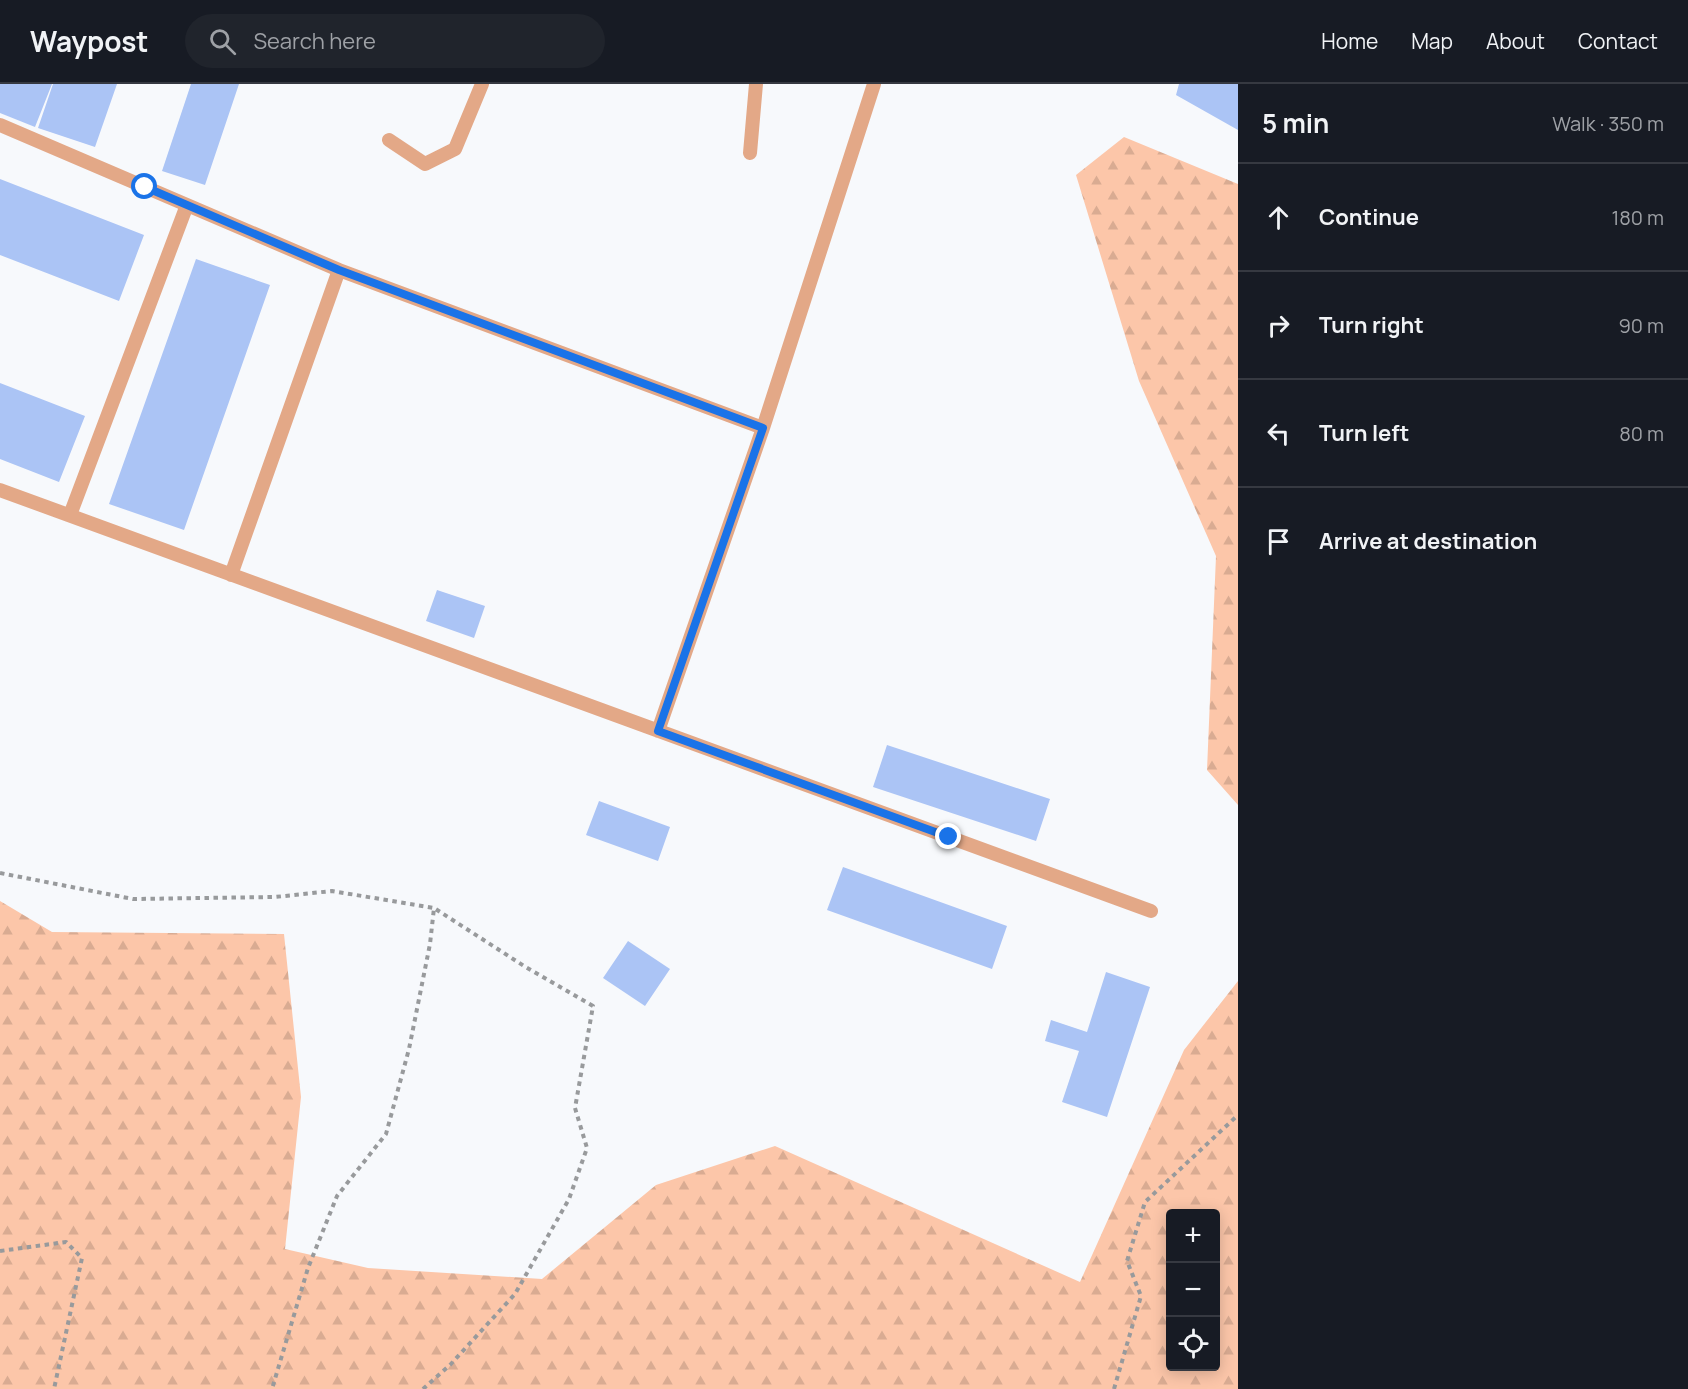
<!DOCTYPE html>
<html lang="en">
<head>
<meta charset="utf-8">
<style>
  :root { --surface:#171b24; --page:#20242c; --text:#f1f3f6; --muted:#9ea1a6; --line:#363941 }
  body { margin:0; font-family:Manrope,sans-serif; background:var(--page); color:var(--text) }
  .controls { position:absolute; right:18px; bottom:18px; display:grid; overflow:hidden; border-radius:6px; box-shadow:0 3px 15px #0003 }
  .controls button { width:54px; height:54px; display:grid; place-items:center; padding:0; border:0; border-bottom:2px solid var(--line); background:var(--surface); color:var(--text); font:30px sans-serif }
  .stop { position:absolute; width:18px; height:18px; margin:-14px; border:4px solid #1a73e8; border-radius:50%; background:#fff }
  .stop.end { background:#1a73e8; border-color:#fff; box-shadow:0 2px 6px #0008 }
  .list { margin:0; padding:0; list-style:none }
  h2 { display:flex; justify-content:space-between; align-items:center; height:78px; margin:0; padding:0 24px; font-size:26px }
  h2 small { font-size:20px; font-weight:400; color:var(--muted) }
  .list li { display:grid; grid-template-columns:39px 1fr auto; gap:18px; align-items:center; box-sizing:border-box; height:108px; padding:0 24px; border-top:2px solid var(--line) }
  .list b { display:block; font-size:22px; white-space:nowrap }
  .list em { font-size:20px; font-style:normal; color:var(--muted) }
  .icon { flex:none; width:33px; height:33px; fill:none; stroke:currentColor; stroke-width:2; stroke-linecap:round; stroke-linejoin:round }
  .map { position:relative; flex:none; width:1238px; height:1305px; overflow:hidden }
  header { display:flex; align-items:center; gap:36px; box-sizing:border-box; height:84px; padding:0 30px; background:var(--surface); border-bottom:2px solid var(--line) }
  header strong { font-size:28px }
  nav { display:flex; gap:33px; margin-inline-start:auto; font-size:21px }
  .search { width:420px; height:54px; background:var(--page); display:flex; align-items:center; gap:15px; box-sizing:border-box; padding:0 21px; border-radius:33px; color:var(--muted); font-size:22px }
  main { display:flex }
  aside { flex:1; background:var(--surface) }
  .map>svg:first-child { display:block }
</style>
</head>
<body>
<header>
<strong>Waypost</strong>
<div class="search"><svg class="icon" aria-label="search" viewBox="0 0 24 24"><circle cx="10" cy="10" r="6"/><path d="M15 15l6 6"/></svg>Search here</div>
<nav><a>Home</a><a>Map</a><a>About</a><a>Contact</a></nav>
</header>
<main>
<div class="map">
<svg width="1238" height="1305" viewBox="0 0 1238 1305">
  <defs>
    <pattern id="forest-firs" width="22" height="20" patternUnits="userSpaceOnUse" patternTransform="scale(1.5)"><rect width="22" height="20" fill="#fcc6a9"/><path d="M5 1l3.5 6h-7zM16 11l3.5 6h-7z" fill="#d9ab92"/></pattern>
  </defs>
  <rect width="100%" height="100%" fill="#f7f9fc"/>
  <!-- forest -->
  <path fill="url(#forest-firs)" fill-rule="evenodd" d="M 1124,53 L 1238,100 L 1238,721 L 1207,686 L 1216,472 L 1139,297 L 1076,91 Z
    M 0,817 L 52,848 L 284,850 L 301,1013 L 285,1165 L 368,1184 L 542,1195 L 656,1101 L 775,1062 L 1080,1198 L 1184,966 L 1238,897 L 1238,1305 L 0,1305 ZM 1170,1130 L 1216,1130 L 1216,1282 L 1170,1282 Z"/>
  <!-- building -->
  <path fill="#abc4f5" d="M 0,0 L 52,0 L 35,43 L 0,29 Z
    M 53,0 L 117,0 L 95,63 L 38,44 Z
    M 191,0 L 239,0 L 205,101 L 162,87 Z
    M 1179,0 L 1238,0 L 1238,46 L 1176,11 Z
    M 0,95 L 144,151 L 119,217 L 0,171 Z
    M 196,175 L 270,201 L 184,446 L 109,420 Z
    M 0,299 L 85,332 L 59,398 L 0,375 Z
    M 437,506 L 485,522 L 474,554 L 426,537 Z
    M 887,661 L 1050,715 L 1036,757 L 873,703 Z
    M 599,717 L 670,743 L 658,777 L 586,751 Z
    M 843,783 L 1007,842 L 992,885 L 827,826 Z
    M 628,857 L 670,885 L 645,922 L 603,894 Z
    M 1106,888 L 1150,903 L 1107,1033 L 1062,1018 L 1079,967 L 1045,957 L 1051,936 L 1087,948 Z"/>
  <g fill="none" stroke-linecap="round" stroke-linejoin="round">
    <!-- path -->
    <path stroke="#989a9c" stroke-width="4" stroke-dasharray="4.5 4.5" stroke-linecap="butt" d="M 0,789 L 133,815 L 275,813 L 332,807 L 434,824 L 430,860 L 409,965 L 386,1050 L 337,1112 L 308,1184 L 272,1305
      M 0,1167 L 66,1158 L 82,1174 L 54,1305
      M 423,1305 L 450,1281 L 515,1210 L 569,1115 L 587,1064 L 575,1024 L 593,922 L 524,882 L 434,824
      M 1114,1305 L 1141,1212 L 1127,1177 L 1145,1118 L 1238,1031"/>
    <!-- service -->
    <path stroke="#e3a887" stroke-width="14" d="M 0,41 L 339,186 L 763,344
      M 389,56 L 425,80 L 455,65 L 482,0
      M 750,69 L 756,0
      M 0,406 L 1151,827
      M 70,431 L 187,121
      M 231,491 L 339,186
      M 658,647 L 763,344 L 874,0"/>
  </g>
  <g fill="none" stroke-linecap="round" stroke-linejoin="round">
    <!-- route -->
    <path stroke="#1a73e8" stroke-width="8" d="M 145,103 L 339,186 L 763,344 L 658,647 L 949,753"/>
  </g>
</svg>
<div class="controls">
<button>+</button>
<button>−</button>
<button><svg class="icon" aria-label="locate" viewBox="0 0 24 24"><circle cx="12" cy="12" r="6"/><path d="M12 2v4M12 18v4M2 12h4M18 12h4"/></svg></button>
</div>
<div class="stop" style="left:145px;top:103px"></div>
<div class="stop end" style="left:949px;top:753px"></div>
</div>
<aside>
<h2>5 min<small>Walk · 350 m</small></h2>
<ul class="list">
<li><svg class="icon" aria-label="ahead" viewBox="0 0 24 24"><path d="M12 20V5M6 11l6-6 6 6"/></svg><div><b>Continue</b></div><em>180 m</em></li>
<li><svg class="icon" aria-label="right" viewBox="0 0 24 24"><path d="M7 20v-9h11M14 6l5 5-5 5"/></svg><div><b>Turn right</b></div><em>90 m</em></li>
<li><svg class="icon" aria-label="left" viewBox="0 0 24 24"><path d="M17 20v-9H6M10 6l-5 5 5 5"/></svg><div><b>Turn left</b></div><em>80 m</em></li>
<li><svg class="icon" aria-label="arrive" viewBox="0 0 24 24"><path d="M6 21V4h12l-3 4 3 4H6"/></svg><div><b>Arrive at destination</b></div></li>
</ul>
</aside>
</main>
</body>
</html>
